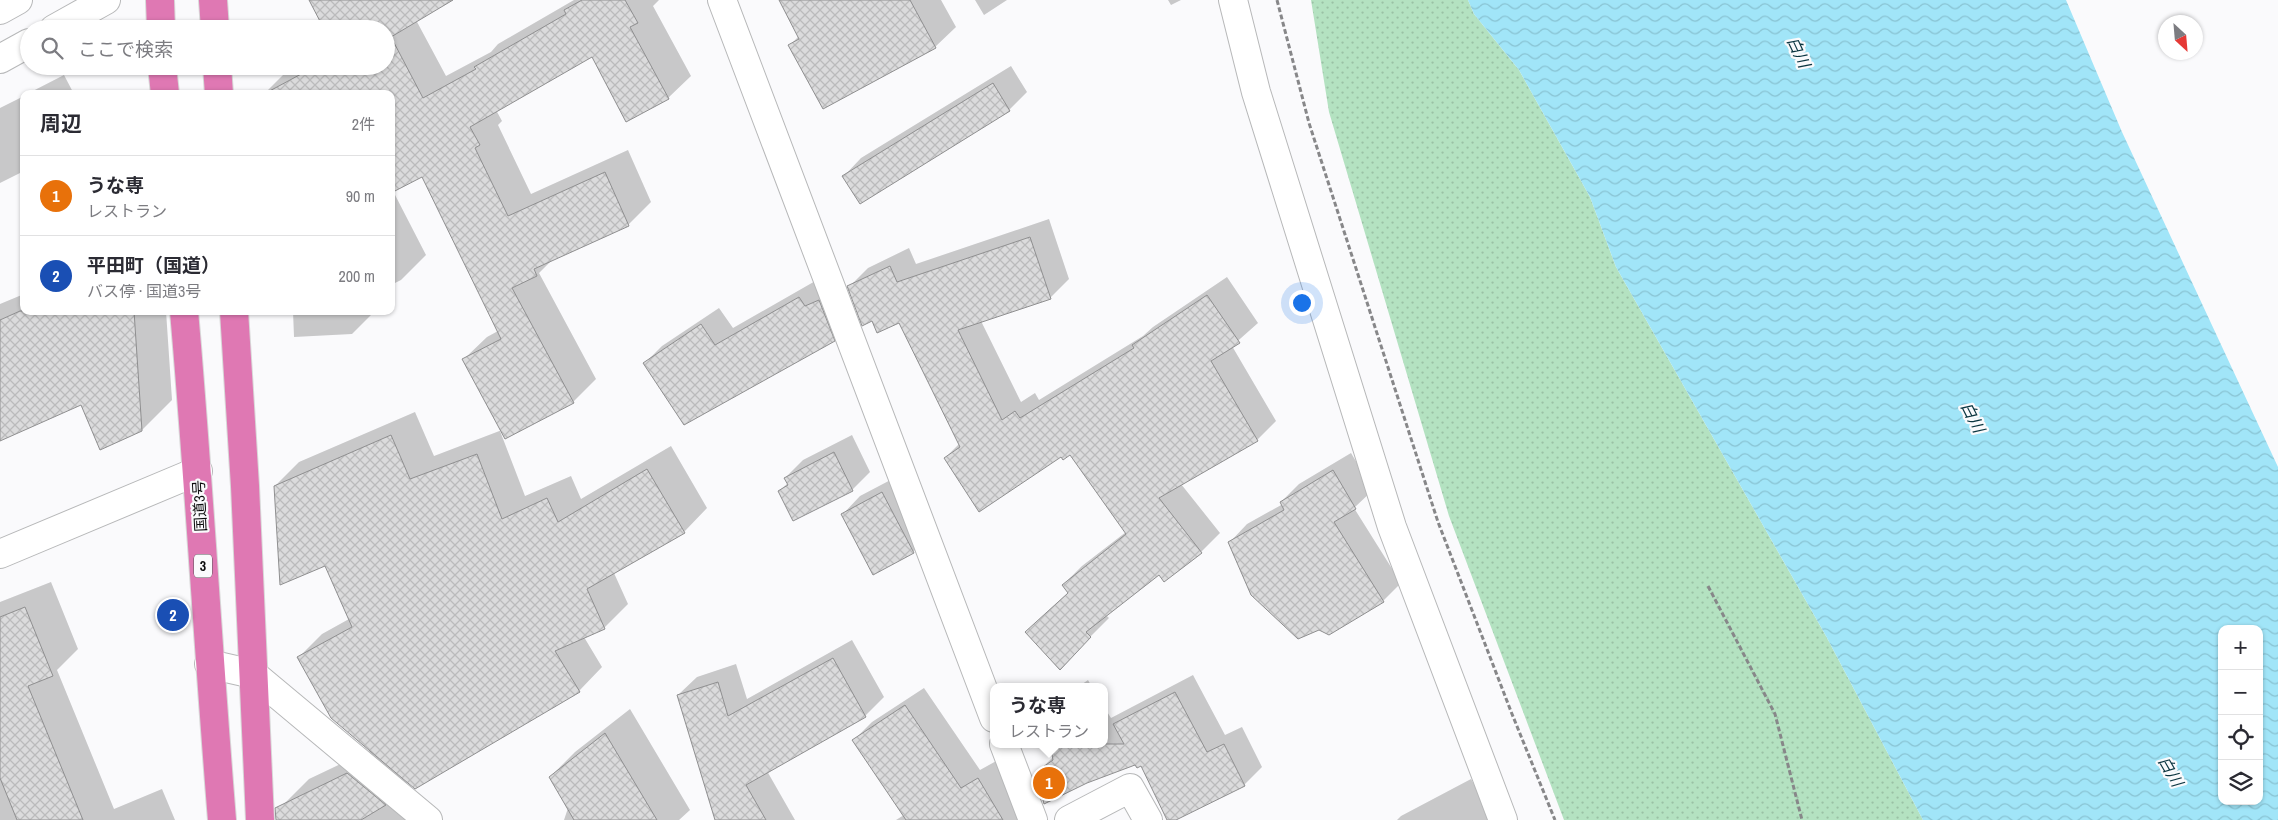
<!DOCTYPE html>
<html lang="ja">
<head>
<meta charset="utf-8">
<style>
  :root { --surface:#fff; --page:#f7f7f7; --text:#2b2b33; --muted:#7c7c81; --line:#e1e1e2; --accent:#2563eb }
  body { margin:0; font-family:"Archivo Narrow","Noto Sans JP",sans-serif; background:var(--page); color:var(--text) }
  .controls { position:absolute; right:15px; bottom:15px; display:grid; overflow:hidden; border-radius:10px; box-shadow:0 1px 4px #0004 }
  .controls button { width:45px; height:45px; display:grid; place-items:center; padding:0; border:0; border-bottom:1px solid var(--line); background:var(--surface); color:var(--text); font:25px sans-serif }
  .compass { position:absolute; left:2158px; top:15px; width:45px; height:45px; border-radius:50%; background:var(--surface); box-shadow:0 1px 4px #0004; rotate:154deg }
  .you { position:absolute; left:1301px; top:302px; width:18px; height:18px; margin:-12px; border:4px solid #fff; border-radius:50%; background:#1a73e8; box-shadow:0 0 0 8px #1a73e833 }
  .badge { display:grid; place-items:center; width:32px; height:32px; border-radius:50%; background:var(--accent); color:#fff; font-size:16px; font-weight:700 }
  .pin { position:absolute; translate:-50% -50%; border:2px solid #fff; box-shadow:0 1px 5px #0006 }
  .popup { position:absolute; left:990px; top:683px; width:118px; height:65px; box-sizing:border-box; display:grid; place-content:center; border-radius:10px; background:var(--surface); filter:drop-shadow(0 1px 4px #0005); font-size:16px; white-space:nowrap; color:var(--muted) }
  .popup b { font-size:19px; color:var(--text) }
  .popup::after { content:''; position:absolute; left:50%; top:100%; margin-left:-10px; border:10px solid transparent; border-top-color:var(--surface) }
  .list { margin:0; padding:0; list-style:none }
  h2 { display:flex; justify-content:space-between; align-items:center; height:65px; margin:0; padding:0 20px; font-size:21px }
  h2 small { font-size:16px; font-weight:400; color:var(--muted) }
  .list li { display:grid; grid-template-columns:32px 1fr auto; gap:15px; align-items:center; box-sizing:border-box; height:80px; padding:0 20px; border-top:1px solid var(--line) }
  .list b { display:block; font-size:19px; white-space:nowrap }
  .list p { margin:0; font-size:16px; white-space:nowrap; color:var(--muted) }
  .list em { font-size:16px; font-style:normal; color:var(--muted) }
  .icon { flex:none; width:28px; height:28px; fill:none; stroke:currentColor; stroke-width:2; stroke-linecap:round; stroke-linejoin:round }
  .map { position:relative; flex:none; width:2278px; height:820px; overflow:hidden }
  .search { position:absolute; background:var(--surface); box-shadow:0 1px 4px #0004; left:20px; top:20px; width:375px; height:55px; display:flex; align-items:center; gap:12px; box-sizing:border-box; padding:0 18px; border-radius:28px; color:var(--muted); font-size:19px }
  .panel { position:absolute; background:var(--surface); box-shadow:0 1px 4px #0004; left:20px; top:90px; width:375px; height:225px; border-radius:10px }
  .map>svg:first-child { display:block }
</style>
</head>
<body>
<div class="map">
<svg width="2278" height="820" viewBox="0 0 2278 820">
  <defs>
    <pattern id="green-dots" width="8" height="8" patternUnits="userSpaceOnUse" patternTransform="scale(1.25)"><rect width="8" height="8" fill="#b4e2c1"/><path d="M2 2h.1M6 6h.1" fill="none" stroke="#9ac1a5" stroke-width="1.8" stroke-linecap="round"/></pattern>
    <pattern id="water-waves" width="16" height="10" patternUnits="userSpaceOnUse" patternTransform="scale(1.25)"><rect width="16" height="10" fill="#a1e5f8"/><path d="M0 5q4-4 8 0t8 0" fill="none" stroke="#89c3d3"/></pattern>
    <pattern id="building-cross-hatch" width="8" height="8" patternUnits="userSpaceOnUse" patternTransform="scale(1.25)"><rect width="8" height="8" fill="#dbdbdc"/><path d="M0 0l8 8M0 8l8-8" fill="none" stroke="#bbbbbc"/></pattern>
  </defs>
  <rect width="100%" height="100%" fill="#fafafc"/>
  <!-- green -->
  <path fill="url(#green-dots)" d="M 1311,0 L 1468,0 L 1474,14 L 1519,70 L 1590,197 L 1616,267 L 1826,636 L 1923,820 L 1564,820 L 1449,516 L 1329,112 Z"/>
  <!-- water -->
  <path fill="url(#water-waves)" fill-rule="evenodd" d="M 1468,0 L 2066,0 L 2122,132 L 2278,467 L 2278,820 L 1923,820 L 1826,636 L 1616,267 L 1590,197 L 1519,70 L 1474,14 ZM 2222,629 L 2259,629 L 2259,801 L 2222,801 Z"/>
  <!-- shadow -->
  <path fill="#0003" d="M 310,0 L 450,0 L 416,20 L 446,76 L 491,52 L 498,44 L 574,0 L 659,0 L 653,6 L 691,76 L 668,98 L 592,55 L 496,110 L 502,121 L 498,125 L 531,194 L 628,150 L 651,202 L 628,225 L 553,259 L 539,273 L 596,379 L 573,402 L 464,359 L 487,337 L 498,331 L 422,175 L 393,191 L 426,255 L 401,280 L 391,285 L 391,94 L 264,94 L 284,74 L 298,66 L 386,66 L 386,29 Z
    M 781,0 L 941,0 L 956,27 L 935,47 L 790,45 L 799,36 Z
    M 975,0 L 1007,0 L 984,15 Z
    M 1168,0 L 1181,0 L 1171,5 Z
    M 1011,66 L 1027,92 L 1009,110 L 860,202 L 844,176 L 861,158 Z
    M 64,75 L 74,94 L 27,94 Z
    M 24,96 L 24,171 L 0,183 L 0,108 Z
    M 1049,219 L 1069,279 L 1050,298 L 981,321 L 1021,402 L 1035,393 L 1039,400 L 1143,336 L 1153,327 L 1227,277 L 1258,323 L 1232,346 L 1276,421 L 1257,440 L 1181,484 L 1220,533 L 1201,552 L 1159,573 L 1106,615 L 1109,618 L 1078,649 L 1027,632 L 1069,592 L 1063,585 L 1082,566 L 1126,532 L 1070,454 L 945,458 L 959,444 L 899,321 L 872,319 L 849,287 L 868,268 L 909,248 L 916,264 Z
    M 817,280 L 852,323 L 834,340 L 645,363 L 662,346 L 719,308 L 733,328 Z
    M 24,294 L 24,311 L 166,311 L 172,400 L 142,430 L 81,403 L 0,439 L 0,304 Z
    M 293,311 L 375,311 L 352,334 L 294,337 Z
    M 415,412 L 434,456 L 502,430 L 500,431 L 525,496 L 571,476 L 581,499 L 671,446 L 707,508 L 684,532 L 614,573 L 628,604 L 604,628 L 584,637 L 602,667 L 579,691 L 408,782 L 398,791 L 413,820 L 292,820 L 284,804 L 309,779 L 370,750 L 299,657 L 322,634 L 349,619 L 326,564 L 275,486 L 299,462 Z
    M 852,435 L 870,472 L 853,489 L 794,520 L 779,491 L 788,483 L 785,478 L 803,460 Z
    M 1351,453 L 1373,490 L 1354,508 L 1401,583 L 1383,601 L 1329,634 L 1230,542 L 1247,524 L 1283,504 L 1281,502 L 1299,484 Z
    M 900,475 L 931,534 L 913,552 L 843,514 L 860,496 Z
    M 51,582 L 78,649 L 57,670 L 114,809 L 162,789 L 175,820 L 0,820 L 0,602 Z
    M 852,640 L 884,697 L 865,716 L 767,771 L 795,820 L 716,820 L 678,695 L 697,677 L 736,664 L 747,699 Z
    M 1193,675 L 1225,735 L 1242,727 L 1262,767 L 1244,785 L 1173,820 L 1168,820 L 1141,765 L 1038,772 L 1053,757 L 1104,744 L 1104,707 L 1111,718 Z
    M 1088,680 L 1092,687 L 1078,687 Z
    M 924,688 L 980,770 L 998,760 L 1033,820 L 896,820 L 904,815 L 854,740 L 872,722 Z
    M 630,709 L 690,810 L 679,820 L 564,820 L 568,808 L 550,777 L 575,752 Z
    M 1471,779 L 1493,820 L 1397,820 L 1401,816 Z"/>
  <!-- building -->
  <path fill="url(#building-cross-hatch)" stroke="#8f8f90" d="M 309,0 L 453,0 L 391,37 L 423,98 L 476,69 L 474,67 L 566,14 L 564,10 L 582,0 L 625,0 L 638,23 L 630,27 L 669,99 L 626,122 L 592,57 L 470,127 L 480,145 L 475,148 L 508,216 L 605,172 L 629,226 L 534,269 L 537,276 L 512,288 L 574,403 L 505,439 L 462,359 L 501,339 L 422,177 L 391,193 L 391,94 L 264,94 L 316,66 L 386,66 L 386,29 L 324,29 Z
    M 779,0 L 910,0 L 936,48 L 823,109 L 788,45 L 799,39 Z
    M 993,83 L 1010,111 L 860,204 L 842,176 Z
    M 1030,237 L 1051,299 L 958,330 L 1002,420 L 1015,411 L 1020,418 L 1134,348 L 1132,345 L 1207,295 L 1240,343 L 1211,361 L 1258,441 L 1159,498 L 1202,553 L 1164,582 L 1159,575 L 1086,632 L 1091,637 L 1060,670 L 1025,632 L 1068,593 L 1062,585 L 1126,534 L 1070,455 L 1063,460 L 1061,457 L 979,512 L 944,458 L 960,447 L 899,323 L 877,333 L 872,321 L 862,326 L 847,286 L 890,266 L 897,282 Z
    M 799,297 L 805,306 L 819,300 L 835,341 L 684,425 L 643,363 L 701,324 L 715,345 Z
    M 20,311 L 134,311 L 142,431 L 100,450 L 81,405 L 0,441 L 0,320 Z
    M 391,435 L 410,479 L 477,454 L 502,519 L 547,498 L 558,522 L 647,469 L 685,533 L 587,589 L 605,629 L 555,651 L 580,692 L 415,789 L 331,718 L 297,657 L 352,627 L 325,566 L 280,585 L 274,486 Z
    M 834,452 L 853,491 L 793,521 L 778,491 L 788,485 L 784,478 Z
    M 1333,470 L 1356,509 L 1334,522 L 1384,602 L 1329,635 L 1319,630 L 1298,639 L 1251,595 L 1228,542 L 1284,510 L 1280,502 Z
    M 882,492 L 914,553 L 873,575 L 841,514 Z
    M 25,607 L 53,676 L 28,686 L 83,820 L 17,820 L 0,778 L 0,617 Z
    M 833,658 L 866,717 L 746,785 L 766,820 L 715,820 L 677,695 L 718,682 L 728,716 Z
    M 1175,692 L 1207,752 L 1224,744 L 1245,786 L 1176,820 L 1167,820 L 1141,766 L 1137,768 L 1135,765 L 1087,783 L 1044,804 L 1036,772 L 1053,760 L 1050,744 L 1124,744 L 1113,724 Z
    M 905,705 L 961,788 L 978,778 L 1003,820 L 906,820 L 852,740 Z
    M 605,733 L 657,820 L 574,820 L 549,777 Z
    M 347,773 L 386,805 L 361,820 L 276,820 L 275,808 Z"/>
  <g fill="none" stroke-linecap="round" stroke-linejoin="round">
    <!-- street casing -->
    <g stroke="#b7b8b9" stroke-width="30">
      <path id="street" d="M 1233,0 L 1256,92 L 1392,527 L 1503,820
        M 54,29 L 106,0
        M 0,59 L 29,43
        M 0,554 L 198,471
        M 209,664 L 253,674 L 428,820
        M 1069,820 L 1130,788 L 1148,820"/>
    </g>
    <!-- secondary casing -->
    <g stroke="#b7b8b9" stroke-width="30">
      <path id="secondary" d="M 722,0 L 994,718
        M 0,10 L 18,0
        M 1004,744 L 1033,820"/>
    </g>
    <!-- highway casing -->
    <g stroke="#d8d8d8" stroke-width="30">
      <path id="highway" d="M 160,0 L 161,29
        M 213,0 L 215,29
        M 162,66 L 165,94
        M 217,66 L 219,94
        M 184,311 C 199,481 208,650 222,820
        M 234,311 L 245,486 L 260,820"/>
    </g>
    <!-- path -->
    <path stroke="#878789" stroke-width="3" stroke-dasharray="5 2.5" stroke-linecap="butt" d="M 1277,0 L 1309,123 L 1438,522 L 1512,714 L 1555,820
      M 1708,586 L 1775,714 L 1802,820"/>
    <!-- street -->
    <use href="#street" stroke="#fff" stroke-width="28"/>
    <!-- secondary -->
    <use href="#secondary" stroke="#fff" stroke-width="28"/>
    <!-- highway -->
    <use href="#highway" stroke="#df78b3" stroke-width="28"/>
  </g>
  <g text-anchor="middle" stroke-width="4.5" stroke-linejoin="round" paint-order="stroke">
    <!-- shield labels -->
    <rect fill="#fafafc" stroke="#535355" stroke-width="1" x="194" y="554.5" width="18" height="23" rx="4"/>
    <g font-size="14" font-weight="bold" fill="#0c0c0d">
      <text x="203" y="571">3</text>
    </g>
    <!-- street labels -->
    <g font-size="15" fill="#0c0c0d" stroke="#fafafc">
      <text transform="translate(200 506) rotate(-93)" y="5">国道3号</text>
    </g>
    <!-- water labels -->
    <g font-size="16" font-style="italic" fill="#0a3540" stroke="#fafafc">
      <text transform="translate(1799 52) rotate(65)" y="6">白川</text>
      <text transform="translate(1973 417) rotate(63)" y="6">白川</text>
      <text transform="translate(2171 771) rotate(60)" y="6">白川</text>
    </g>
  </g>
</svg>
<div class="controls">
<button>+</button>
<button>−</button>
<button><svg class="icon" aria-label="locate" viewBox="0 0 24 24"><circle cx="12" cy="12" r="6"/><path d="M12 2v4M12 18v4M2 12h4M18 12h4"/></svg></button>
<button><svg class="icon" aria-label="layers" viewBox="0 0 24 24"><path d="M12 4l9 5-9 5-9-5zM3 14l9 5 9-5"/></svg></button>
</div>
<svg class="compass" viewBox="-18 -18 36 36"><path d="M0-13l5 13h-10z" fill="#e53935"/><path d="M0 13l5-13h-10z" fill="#7c7c81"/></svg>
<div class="you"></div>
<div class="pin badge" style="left:1049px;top:783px;background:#e8710a">1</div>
<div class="popup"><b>うな専</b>レストラン</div>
<div class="pin badge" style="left:173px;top:615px;background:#1a4fb4">2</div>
<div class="search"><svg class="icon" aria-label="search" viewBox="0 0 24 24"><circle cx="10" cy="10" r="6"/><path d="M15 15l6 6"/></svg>ここで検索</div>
<section class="panel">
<h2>周辺<small>2件</small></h2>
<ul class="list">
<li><span class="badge" style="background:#e8710a">1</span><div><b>うな専</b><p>レストラン</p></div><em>90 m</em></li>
<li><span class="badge" style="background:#1a4fb4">2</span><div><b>平田町（国道）</b><p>バス停 · 国道3号</p></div><em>200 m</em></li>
</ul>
</section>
</div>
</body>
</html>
